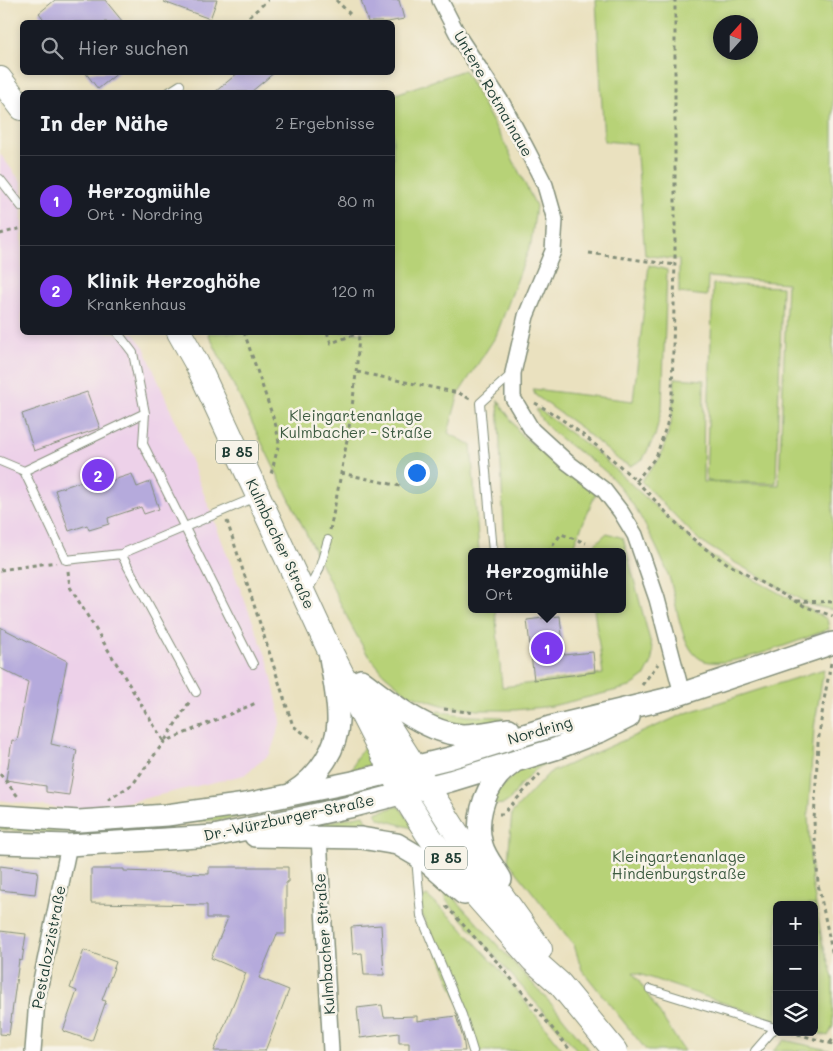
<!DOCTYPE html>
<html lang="de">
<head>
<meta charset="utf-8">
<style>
  :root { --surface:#171b24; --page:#242831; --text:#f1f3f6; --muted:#9ea1a6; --line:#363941; --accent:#7c3aed }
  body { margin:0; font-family:Mali,sans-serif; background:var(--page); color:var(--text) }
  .controls { position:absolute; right:15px; bottom:15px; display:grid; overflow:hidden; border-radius:8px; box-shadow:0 2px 8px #0003 }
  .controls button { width:45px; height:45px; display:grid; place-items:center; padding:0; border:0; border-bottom:1px solid var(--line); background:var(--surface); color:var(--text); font:25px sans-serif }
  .compass { position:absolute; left:713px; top:15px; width:45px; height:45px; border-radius:50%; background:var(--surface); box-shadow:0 2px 8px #0003; rotate:21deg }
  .you { position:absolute; left:416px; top:472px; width:18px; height:18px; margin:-12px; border:4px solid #fff; border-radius:50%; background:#1a73e8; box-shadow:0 0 0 8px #1a73e833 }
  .badge { display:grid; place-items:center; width:32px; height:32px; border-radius:50%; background:var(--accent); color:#fff; font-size:16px; font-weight:700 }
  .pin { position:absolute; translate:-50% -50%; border:2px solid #fff; box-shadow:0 1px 5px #0006 }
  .popup { position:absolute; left:468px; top:548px; width:158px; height:65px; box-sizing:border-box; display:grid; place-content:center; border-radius:8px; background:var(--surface); filter:drop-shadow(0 1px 4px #0005); font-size:16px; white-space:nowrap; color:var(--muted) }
  .popup b { font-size:19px; color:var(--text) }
  .popup::after { content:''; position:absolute; left:50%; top:100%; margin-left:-10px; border:10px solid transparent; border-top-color:var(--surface) }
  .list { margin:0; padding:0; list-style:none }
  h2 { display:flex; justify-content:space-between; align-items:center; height:65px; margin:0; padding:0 20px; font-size:21px }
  h2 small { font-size:16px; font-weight:400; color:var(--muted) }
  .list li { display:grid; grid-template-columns:32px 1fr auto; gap:15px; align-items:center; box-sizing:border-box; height:90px; padding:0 20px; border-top:1px solid var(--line) }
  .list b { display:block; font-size:19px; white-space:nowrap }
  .list p { margin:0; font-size:16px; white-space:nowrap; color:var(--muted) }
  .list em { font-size:16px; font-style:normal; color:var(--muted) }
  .icon { flex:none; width:28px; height:28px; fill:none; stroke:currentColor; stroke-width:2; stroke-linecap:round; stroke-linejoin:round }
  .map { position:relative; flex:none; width:833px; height:1051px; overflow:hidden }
  .search { position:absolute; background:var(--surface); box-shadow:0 2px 8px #0003; left:20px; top:20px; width:375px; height:55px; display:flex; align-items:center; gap:12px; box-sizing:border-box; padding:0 18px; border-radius:8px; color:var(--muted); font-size:19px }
  .panel { position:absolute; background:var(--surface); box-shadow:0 2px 8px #0003; left:20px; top:90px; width:375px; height:245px; border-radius:8px }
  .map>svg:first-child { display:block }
</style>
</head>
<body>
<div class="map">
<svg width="833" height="1051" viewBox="0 0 833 1051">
  <rect width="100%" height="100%" fill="#f7f3e8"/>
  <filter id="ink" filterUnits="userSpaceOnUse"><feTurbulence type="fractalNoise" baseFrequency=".02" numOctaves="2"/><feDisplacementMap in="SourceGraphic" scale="10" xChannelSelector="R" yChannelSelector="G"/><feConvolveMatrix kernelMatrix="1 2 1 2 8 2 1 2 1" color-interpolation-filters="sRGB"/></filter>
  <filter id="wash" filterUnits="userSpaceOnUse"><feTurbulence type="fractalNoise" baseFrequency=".0096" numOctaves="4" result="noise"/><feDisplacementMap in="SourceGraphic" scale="20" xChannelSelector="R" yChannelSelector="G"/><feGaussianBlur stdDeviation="1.12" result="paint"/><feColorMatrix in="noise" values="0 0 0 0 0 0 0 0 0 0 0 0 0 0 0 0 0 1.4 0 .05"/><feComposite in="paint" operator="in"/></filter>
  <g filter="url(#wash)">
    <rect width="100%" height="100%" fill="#eae1bf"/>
    <!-- built -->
    <path fill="#edd1e9" d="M 0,154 L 22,183 L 22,332 L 133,333 L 144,347 L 182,437 L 269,664 L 281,721 L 270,754 L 244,775 L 87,812 L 0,800 Z"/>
    <!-- green -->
    <path fill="#b7d277" stroke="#6b8856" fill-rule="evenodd" d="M 596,0 L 833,0 L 833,610 L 810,605 L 734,562 L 700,541 L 641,481 L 660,458 L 671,424 L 675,378 L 704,380 L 703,482 L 779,485 L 787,283 L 708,277 L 707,296 L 679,293 L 679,260 L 645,255 L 636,144 L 604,141 ZM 750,22 L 750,52 L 720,52 L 720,22 Z
      M 464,70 L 506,146 L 536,206 L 531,243 L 496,336 L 459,393 L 448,433 L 471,445 L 479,552 L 472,552 L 472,609 L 495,609 L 502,687 L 603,674 L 594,609 L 622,609 L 622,552 L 586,552 L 607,533 L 623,538 L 653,652 L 651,664 L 644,677 L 630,687 L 552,706 L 515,710 L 478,710 L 445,706 L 408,694 L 384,674 L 366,652 L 353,629 L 208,333 L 392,332 L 393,95 Z
      M 649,265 L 667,270 L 662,407 L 655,436 L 643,459 L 631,466 L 620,461 L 581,428 L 535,395 L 533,389 L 633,401 Z
      M 713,284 L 782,287 L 776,483 L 706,481 Z
      M 498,400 L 521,435 L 596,493 L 572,549 L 561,552 L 505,552 Z
      M 538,409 L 596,452 L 707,554 L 827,619 L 829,629 C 803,639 730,669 705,661 C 680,653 677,602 670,580 C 664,562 654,542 645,525 C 635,507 623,489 609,475 C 587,453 550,439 536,410 Z
      M 824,669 L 814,728 L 808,817 L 812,882 L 822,941 L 833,978 L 833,1026 L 828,1036 L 814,1032 L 814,905 L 777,905 L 777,1021 L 633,972 L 684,1051 L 647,1051 L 582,970 L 574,945 L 508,861 L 512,813 L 549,773 L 686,713 Z
      M 438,711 L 468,716 L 502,717 L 503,720 C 474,726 460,730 432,718 Z
      M 365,746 L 373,762 L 373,764 L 352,770 L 356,758 Z
      M 550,760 L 534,771 L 520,785 L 511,799 L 504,804 L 490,805 L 495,794 L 518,770 Z
      M 338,795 L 347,798 L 228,819 L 52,833 L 0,829 L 0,822 Z
      M 395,807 L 399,807 L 416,829 L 380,819 L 375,813 Z
      M 364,815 L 372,831 L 308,826 Z
      M 445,888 L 556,1009 L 590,1051 L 578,1051 L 445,899 Z
      M 427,896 L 456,922 L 500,970 L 564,1051 L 479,1051 L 417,902 Z
      M 784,1040 L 833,1051 L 773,1051 Z"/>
    <g id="blocks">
      <!-- building -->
      <path fill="#b5aadc" d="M 55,0 L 105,0 L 123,22 L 46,22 L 39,13 Z
        M 164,0 L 217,0 L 210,19 L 164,2 Z
        M 361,0 L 399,0 L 404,19 L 388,22 L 368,22 Z
        M 85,72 L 119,72 L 98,89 Z
        M 239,72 L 275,72 L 251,92 L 215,92 Z
        M 87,392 L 100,428 L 34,451 L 22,414 Z
        M 132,474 L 137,487 L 150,482 L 159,509 L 144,514 L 141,507 L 108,518 L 109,524 L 89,530 L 87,525 L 69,531 L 55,490 L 95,477 L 98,485 Z
        M 560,616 L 564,655 L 593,652 L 595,672 L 534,680 L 527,620 Z
        M 0,627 L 67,661 L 51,744 L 77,750 L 69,795 L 46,792 L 46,786 L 6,780 L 12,740 L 17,741 L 28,682 L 0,668 Z
        M 0,866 L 38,871 L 35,894 L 0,890 Z
        M 209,867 L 288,867 L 288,882 L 286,882 L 286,934 L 277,934 L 259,978 L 289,990 L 265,1051 L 214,1051 L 246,973 L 211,958 L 228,918 L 207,918 L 207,905 L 91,903 L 91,869 L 124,869 L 124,871 L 209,874 Z
        M 381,925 L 384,975 L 364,975 L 362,953 L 353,954 L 351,927 Z
        M 0,931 L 26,934 L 22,961 L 19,960 L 9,1035 L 0,1034 Z
        M 84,950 L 116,962 L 102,1000 L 106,1001 L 92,1041 L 63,1031 L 77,991 L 70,988 Z
        M 382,1005 L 384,1017 L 417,1016 L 417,1021 L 456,1016 L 463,1038 L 465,1051 L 409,1051 L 409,1043 L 399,1043 L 399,1033 L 360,1038 L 357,1008 Z"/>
    </g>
  </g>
  <g filter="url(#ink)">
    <use href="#blocks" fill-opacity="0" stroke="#848f7a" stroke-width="1"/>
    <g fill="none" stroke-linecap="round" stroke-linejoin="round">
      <!-- lane casing -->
      <g stroke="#848f7a" stroke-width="10">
        <path id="lane" d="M 169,92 L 180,85
          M 0,179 L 22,207
          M 117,332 L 133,353 L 145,413 L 143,444 L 253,664
          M 0,461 L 24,471 L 66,560 L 121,554 L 256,497
          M 24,471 L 145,413
          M 493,552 L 480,403 L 513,373
          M 121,554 L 196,692
          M 307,592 L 319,570 L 328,540
          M 416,858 L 421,916 L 462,1015 L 473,1051
          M 650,989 L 775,1028 L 755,1051"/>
      </g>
      <!-- street casing -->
      <g stroke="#848f7a" stroke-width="18">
        <path id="street" d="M 440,0 L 460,39 L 502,103 L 526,148 L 545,185 L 555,220 L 553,251 L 526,316 L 513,373 L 513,398 L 532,430 L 567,462 L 604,490 L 621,512 L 635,535 L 657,599 L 682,694
          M 319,837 L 331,1051
          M 33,1051 L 37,1000 L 69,845"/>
      </g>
      <!-- secondary casing -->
      <g stroke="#848f7a" stroke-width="24">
        <path id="secondary" d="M 361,680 C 387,700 428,734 463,735 C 478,735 494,731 509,729
          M 294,792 C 318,777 339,747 338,718 C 338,698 333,677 330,657
          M 0,816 L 79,821 L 167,815 L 246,804 L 353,782 L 450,758 L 550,727 L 666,699 L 833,643
          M 255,836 L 361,838 L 397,844 L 426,861 L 464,894
          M 0,843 L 69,845 L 214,836 L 354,806 L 450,781 L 555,749 L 601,731 L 629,717
          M 501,879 C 495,868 485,857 482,845 C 475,822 483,794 498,776 C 502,771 508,767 513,763"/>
      </g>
      <!-- primary casing -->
      <g stroke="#848f7a" stroke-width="26">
        <path id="primary" d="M 0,79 L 22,108
          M 179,332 L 197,364 L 329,649 L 403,794 L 427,833 L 457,874 L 533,960 L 560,984 L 615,1051
          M 361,683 L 456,832 L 540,949"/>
      </g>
      <!-- path -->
      <path stroke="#848f7a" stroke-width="3" stroke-dasharray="4 4" stroke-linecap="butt" d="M 336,0 L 350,14
        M 243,22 L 268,0
        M 0,234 L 22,228
        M 589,253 L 675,265
        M 244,332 L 276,426 L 279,443 L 271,474
        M 327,332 L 331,343 L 359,333
        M 357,372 L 459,393 L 470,399
        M 535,403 C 570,422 608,454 637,482 C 659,503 678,528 702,546 C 729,567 763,583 793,600 L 806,607 L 833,616
        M 341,473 L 400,486
        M 636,481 L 656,457 L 667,424 L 672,395 L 675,260 L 675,0
        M 227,521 L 293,726 L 314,740
        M 330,530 C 343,465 356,399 359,332
        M 548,552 L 561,534 L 586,543
        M 0,570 L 56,562
        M 68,571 L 70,587 L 164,742 L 190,701
        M 796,601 L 833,602
        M 831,663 L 824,700 L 818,743 L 814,821 L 818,884 L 833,956
        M 642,685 L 658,664
        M 444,709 L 475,713
        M 0,774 L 20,799
        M 108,800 L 133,784 L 164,742 L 256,703
        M 499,814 L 503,814 L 540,774
        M 446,906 L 499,964 L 571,1051
        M 790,1032 L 833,1044
        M 830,1043 L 833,1039"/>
      <!-- lane -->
      <use href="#lane" stroke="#fff" stroke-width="8"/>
      <!-- street -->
      <use href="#street" stroke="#fff" stroke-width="15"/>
      <!-- secondary -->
      <use href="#secondary" stroke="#fff" stroke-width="21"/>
      <!-- primary -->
      <use href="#primary" stroke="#fff" stroke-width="24"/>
    </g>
  </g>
  <g text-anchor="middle" stroke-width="5" stroke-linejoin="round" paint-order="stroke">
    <!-- shield labels -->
    <g fill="#f7f3e8" stroke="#60746a" stroke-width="1">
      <rect x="216" y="440.5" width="42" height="23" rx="4"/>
      <rect x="425" y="846.5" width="42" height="23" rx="4"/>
    </g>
    <g font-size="14" font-weight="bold" fill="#1f3d34">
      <text x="237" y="457">B 85</text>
      <text x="446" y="863">B 85</text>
    </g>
    <!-- street labels -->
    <g font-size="15" fill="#1f3d34" stroke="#f7f3e8">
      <text transform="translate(493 94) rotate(60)" y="5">Untere Rotmainaue</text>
      <text transform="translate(280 544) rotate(65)" y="5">Kulmbacher Straße</text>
      <text transform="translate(540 731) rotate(-16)" y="5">Nordring</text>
      <text transform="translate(289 818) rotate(-12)" y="5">Dr.-Würzburger-Straße</text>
      <text transform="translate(325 944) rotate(-94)" y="5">Kulmbacher Straße</text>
      <text transform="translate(49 947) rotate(-79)" y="5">Pestalozzistraße</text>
    </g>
    <!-- park labels -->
    <g font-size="15" fill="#3d5b41" stroke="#f7f3e8">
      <text x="356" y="421">Kleingartenanlage<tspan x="356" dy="17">Kulmbacher - Straße</tspan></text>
      <text x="679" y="862">Kleingartenanlage<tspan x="679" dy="17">Hindenburgstraße</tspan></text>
    </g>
  </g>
</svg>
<div class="controls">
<button>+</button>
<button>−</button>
<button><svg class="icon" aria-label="layers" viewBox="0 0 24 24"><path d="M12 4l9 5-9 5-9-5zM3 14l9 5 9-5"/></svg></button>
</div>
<svg class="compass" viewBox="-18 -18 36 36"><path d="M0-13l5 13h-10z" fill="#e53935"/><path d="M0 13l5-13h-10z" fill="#9ea1a6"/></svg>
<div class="you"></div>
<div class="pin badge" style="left:547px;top:648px">1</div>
<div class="popup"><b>Herzogmühle</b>Ort</div>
<div class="pin badge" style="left:98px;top:475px">2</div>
<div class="search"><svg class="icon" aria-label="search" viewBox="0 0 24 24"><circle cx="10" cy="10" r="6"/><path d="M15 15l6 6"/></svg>Hier suchen</div>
<section class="panel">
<h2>In der Nähe<small>2 Ergebnisse</small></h2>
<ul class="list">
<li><span class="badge">1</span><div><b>Herzogmühle</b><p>Ort · Nordring</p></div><em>80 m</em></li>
<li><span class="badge">2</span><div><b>Klinik Herzoghöhe</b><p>Krankenhaus</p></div><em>120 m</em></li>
</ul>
</section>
</div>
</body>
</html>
